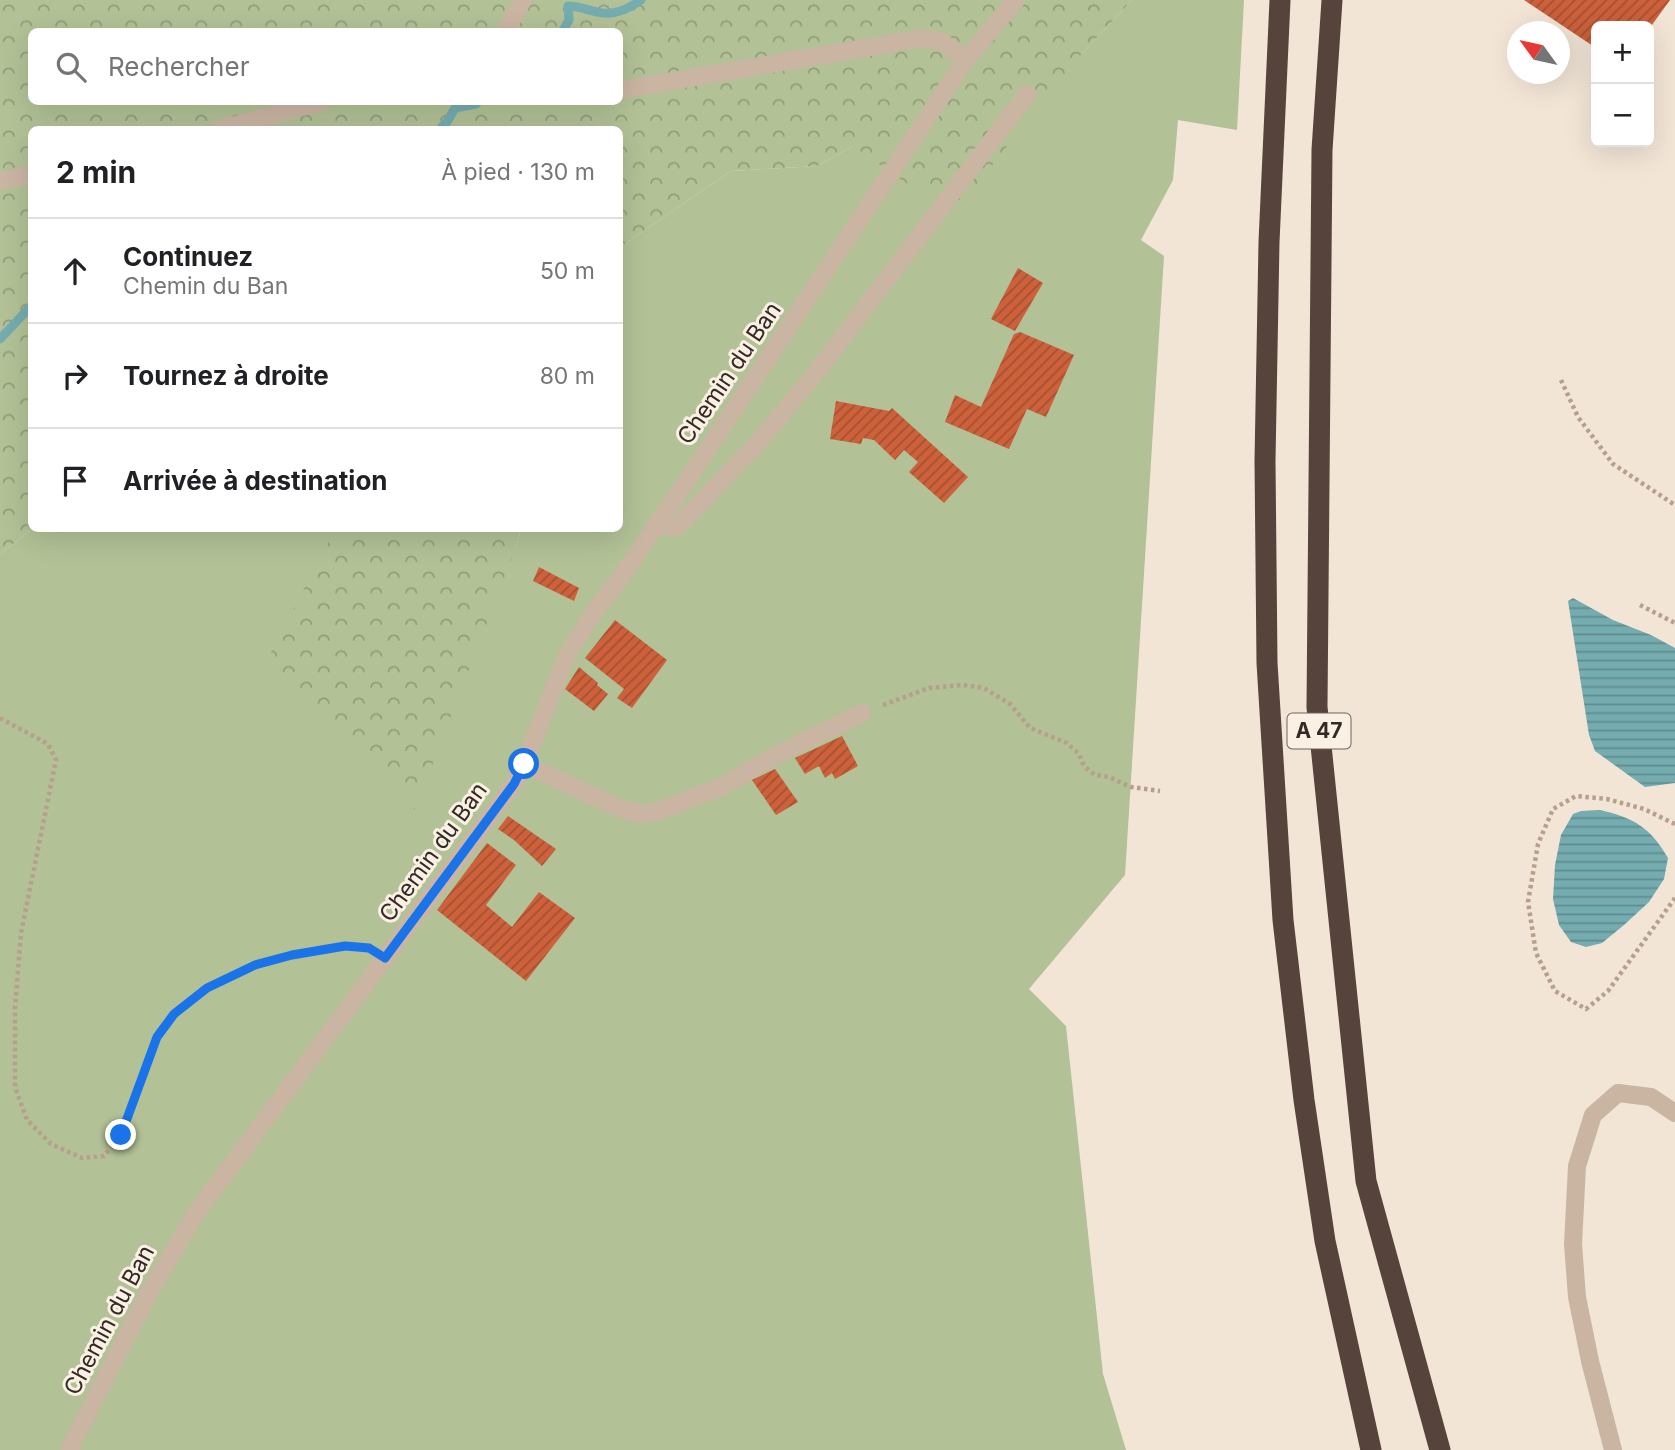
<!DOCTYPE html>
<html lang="fr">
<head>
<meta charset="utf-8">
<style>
  :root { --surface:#fff; --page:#f2f2f2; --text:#202124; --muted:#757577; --line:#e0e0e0 }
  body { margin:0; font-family:Inter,sans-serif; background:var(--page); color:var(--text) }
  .controls { position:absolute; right:21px; top:21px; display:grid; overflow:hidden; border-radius:10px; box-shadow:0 7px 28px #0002 }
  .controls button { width:63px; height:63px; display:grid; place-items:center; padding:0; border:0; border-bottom:2px solid var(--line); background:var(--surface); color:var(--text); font:35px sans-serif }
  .compass { position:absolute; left:1507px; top:21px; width:63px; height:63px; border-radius:50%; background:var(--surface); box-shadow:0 7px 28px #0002; rotate:303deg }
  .stop { position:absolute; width:21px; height:21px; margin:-16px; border:5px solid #1a73e8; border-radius:50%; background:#fff }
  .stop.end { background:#1a73e8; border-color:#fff; box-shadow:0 2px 7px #0008 }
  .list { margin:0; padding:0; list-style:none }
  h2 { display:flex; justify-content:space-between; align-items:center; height:91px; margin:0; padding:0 28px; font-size:30px }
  h2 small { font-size:23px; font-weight:400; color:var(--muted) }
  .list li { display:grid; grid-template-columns:46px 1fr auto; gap:21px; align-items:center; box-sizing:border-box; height:105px; padding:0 28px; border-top:2px solid var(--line) }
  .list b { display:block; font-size:26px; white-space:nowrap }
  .list p { margin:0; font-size:23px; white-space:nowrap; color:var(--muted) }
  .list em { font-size:23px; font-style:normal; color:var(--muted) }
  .icon { flex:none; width:38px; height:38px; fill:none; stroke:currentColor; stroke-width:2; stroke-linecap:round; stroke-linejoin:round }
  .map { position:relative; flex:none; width:1675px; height:1450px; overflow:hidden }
  .search { position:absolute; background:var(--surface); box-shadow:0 7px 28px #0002; left:28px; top:28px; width:595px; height:77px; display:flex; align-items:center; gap:18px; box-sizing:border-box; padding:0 24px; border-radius:10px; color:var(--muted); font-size:26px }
  .panel { position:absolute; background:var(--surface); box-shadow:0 7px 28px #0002; left:28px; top:126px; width:595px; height:406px; border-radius:10px }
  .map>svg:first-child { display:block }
</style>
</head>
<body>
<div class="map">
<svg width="1675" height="1450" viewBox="0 0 1675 1450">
  <defs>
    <pattern id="forest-crowns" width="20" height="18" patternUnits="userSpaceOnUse" patternTransform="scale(1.75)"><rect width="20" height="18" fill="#b2c196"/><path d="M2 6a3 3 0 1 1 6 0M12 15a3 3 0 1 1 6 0" fill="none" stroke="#929d7a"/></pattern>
    <pattern id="water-rules" width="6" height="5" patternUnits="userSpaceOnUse" patternTransform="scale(1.75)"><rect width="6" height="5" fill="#74acb0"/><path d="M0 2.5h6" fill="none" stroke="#608c8f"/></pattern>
    <pattern id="building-hatch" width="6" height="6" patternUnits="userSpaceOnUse" patternTransform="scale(1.75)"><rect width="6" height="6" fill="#cc613b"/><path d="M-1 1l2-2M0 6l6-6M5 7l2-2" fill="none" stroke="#a65031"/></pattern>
  </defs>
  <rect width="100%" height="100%" fill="#f2e5d6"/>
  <!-- green -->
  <path fill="#b2c196" d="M 1132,0 L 1244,0 L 1237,130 L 1178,120 L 1173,180 L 1141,240 L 1164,256 L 1125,875 L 1029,989 L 1066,1026 L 1103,1374 L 1126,1450 L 0,1450 L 0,554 L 32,529 L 331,529 L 331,537 L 516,547 L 521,529 L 620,528 L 620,247 L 731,171 L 817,166 L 853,146 L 1080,56 Z"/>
  <!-- forest -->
  <path fill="url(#forest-crowns)" fill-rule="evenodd" d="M 0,0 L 1132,0 L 1080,56 L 952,215 L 853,146 L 817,166 L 731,171 L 620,247 L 620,130 L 32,130 L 32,529 L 0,554 ZM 32,32 L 620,32 L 620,102 L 32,102 Z
    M 331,529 L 521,529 L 516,547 L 415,810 L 268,658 L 331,537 Z"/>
  <!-- water -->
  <path fill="url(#water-rules)" d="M 1573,598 L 1613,620 L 1651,635 L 1675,648 L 1675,783 L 1645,787 L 1595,751 L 1589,735 L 1568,601 Z
    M 1600,810 C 1634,818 1650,827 1668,858 L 1664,879 L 1649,902 L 1624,925 L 1602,943 L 1586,947 L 1571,942 L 1559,925 L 1553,899 L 1555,865 L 1561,835 L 1573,814 L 1581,811 Z"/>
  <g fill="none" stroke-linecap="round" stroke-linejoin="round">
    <!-- stream -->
    <path stroke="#74acb0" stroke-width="9" d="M 562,32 L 569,20 L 568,6 C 578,6 587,10 597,12 C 613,16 629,9 641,0
      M 439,130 L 447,122 L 455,108 L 476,104 L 478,102
      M 0,339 L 32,305"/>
  </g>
  <!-- building -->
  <path fill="url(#building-hatch)" d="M 1524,0 L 1670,0 L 1649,29 L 1649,26 L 1596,26 L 1596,48 Z
    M 1018,268 L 1043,283 L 1015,331 L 991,319 Z
    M 1020,332 L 1074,355 L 1046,417 L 1027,409 L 1009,449 L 945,422 L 955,395 L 981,407 L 1014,334 Z
    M 836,401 L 889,411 L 892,408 L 968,477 L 944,503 L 909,472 L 918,462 L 904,450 L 895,460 L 874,440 L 863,438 L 861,444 L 830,439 Z
    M 539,567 L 579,588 L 574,601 L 533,581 Z
    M 615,620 L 667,660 L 632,708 L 617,698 L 624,689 L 585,658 Z
    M 579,667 L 598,683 L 597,685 L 608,694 L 594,711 L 565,689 Z
    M 842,736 L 858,766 L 835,779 L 832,773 L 825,778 L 819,766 L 805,774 L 795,758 Z
    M 775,769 L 798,802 L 776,815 L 752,780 Z
    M 508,816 L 556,849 L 542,866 L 514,840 L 498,829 Z
    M 487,843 L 516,865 L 486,905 L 512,927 L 539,892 L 575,918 L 526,981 L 437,910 Z"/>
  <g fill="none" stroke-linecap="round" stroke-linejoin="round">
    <!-- path -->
    <path stroke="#b69f8d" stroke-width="4.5" stroke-dasharray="3.5 3.5" stroke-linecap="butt" d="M 1561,380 L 1578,417 L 1613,464 L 1675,505
      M 1640,605 L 1675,623
      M 883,705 L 929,688 L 963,685 L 984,688 L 1010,704 L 1030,728 L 1067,743 L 1079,754 L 1084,766 L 1095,775 L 1109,777 L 1131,787 L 1160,791
      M 0,718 L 48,744 L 56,760 L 21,933 L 15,1008 L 15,1087 L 27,1120 L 51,1144 L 82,1158 L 104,1156 L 121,1135 L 157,1037 L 174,1014 L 207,988 L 255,965 L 292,955 L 345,946 L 363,947
      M 1675,824 L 1644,809 L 1607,799 L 1576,796 L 1553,809 L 1538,844 L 1528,902 L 1536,953 L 1555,991 L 1586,1009 L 1608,991 L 1675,898"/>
    <!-- minor -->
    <path stroke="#cab5a2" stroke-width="18" d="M 505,32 L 523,0
      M 620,90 L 923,38 L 942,42 L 966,59
      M 217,130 L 321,102
      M 0,181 L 32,174
      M 658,523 L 668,527 L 677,527 L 754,447 L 815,374 L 1027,94
      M 524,764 L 621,809 L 642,814 L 656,812 L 721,787 L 780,753 L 862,713
      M 69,1450 L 147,1296 L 196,1213 L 514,784 L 524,764 L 567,655 L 594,612 L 624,573 L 692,473 L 966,59 L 1016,0
      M 1613,1450 L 1590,1361 L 1577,1297 L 1573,1244 L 1577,1166 L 1593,1115 L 1618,1093 L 1651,1097 L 1675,1113"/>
    <!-- highway -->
    <path stroke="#56443c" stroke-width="21" d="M 1280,0 L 1269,242 L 1265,461 L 1267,663 L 1283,920 L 1304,1100 L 1325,1241 L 1371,1450
      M 1332,0 L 1322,150 L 1317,707 L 1366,1181 L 1440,1450"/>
  </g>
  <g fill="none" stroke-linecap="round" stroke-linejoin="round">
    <!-- route -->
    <path stroke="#1a73e8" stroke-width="9" d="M 121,1135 L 157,1037 L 174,1014 L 207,988 L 255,965 L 292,955 L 345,946 L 369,948 L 385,958 L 514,784 L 524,764"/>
  </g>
  <g text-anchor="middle" stroke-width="6" stroke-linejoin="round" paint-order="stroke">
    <!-- shield labels -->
    <rect fill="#faf0e3" stroke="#6f655e" stroke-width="2" x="1287.5" y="713.5" width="63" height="35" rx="5"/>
    <g font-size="21" font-weight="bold" fill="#342a25">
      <text x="1319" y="738">A 47</text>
    </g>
    <!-- street labels -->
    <g font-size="23" fill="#342a25" stroke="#faf0e3">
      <text transform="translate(729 373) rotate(-56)" y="8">Chemin du Ban</text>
      <text transform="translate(433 852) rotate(-54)" y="8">Chemin du Ban</text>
      <text transform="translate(109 1320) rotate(-62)" y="8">Chemin du Ban</text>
    </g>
  </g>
</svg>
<div class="controls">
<button>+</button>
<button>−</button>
</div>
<svg class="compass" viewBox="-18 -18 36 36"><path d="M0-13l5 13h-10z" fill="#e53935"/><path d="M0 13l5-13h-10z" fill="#757577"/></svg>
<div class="stop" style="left:524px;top:764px"></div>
<div class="stop end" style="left:121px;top:1135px"></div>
<div class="search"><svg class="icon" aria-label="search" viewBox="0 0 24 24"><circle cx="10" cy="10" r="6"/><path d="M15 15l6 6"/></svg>Rechercher</div>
<section class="panel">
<h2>2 min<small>À pied · 130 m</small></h2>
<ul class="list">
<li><svg class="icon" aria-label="ahead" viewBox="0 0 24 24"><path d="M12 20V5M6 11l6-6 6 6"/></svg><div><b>Continuez</b><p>Chemin du Ban</p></div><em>50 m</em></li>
<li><svg class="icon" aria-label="right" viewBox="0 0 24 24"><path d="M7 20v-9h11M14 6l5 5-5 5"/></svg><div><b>Tournez à droite</b></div><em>80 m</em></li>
<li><svg class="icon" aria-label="arrive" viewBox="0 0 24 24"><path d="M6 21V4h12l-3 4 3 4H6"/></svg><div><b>Arrivée à destination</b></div></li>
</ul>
</section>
</div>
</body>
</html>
